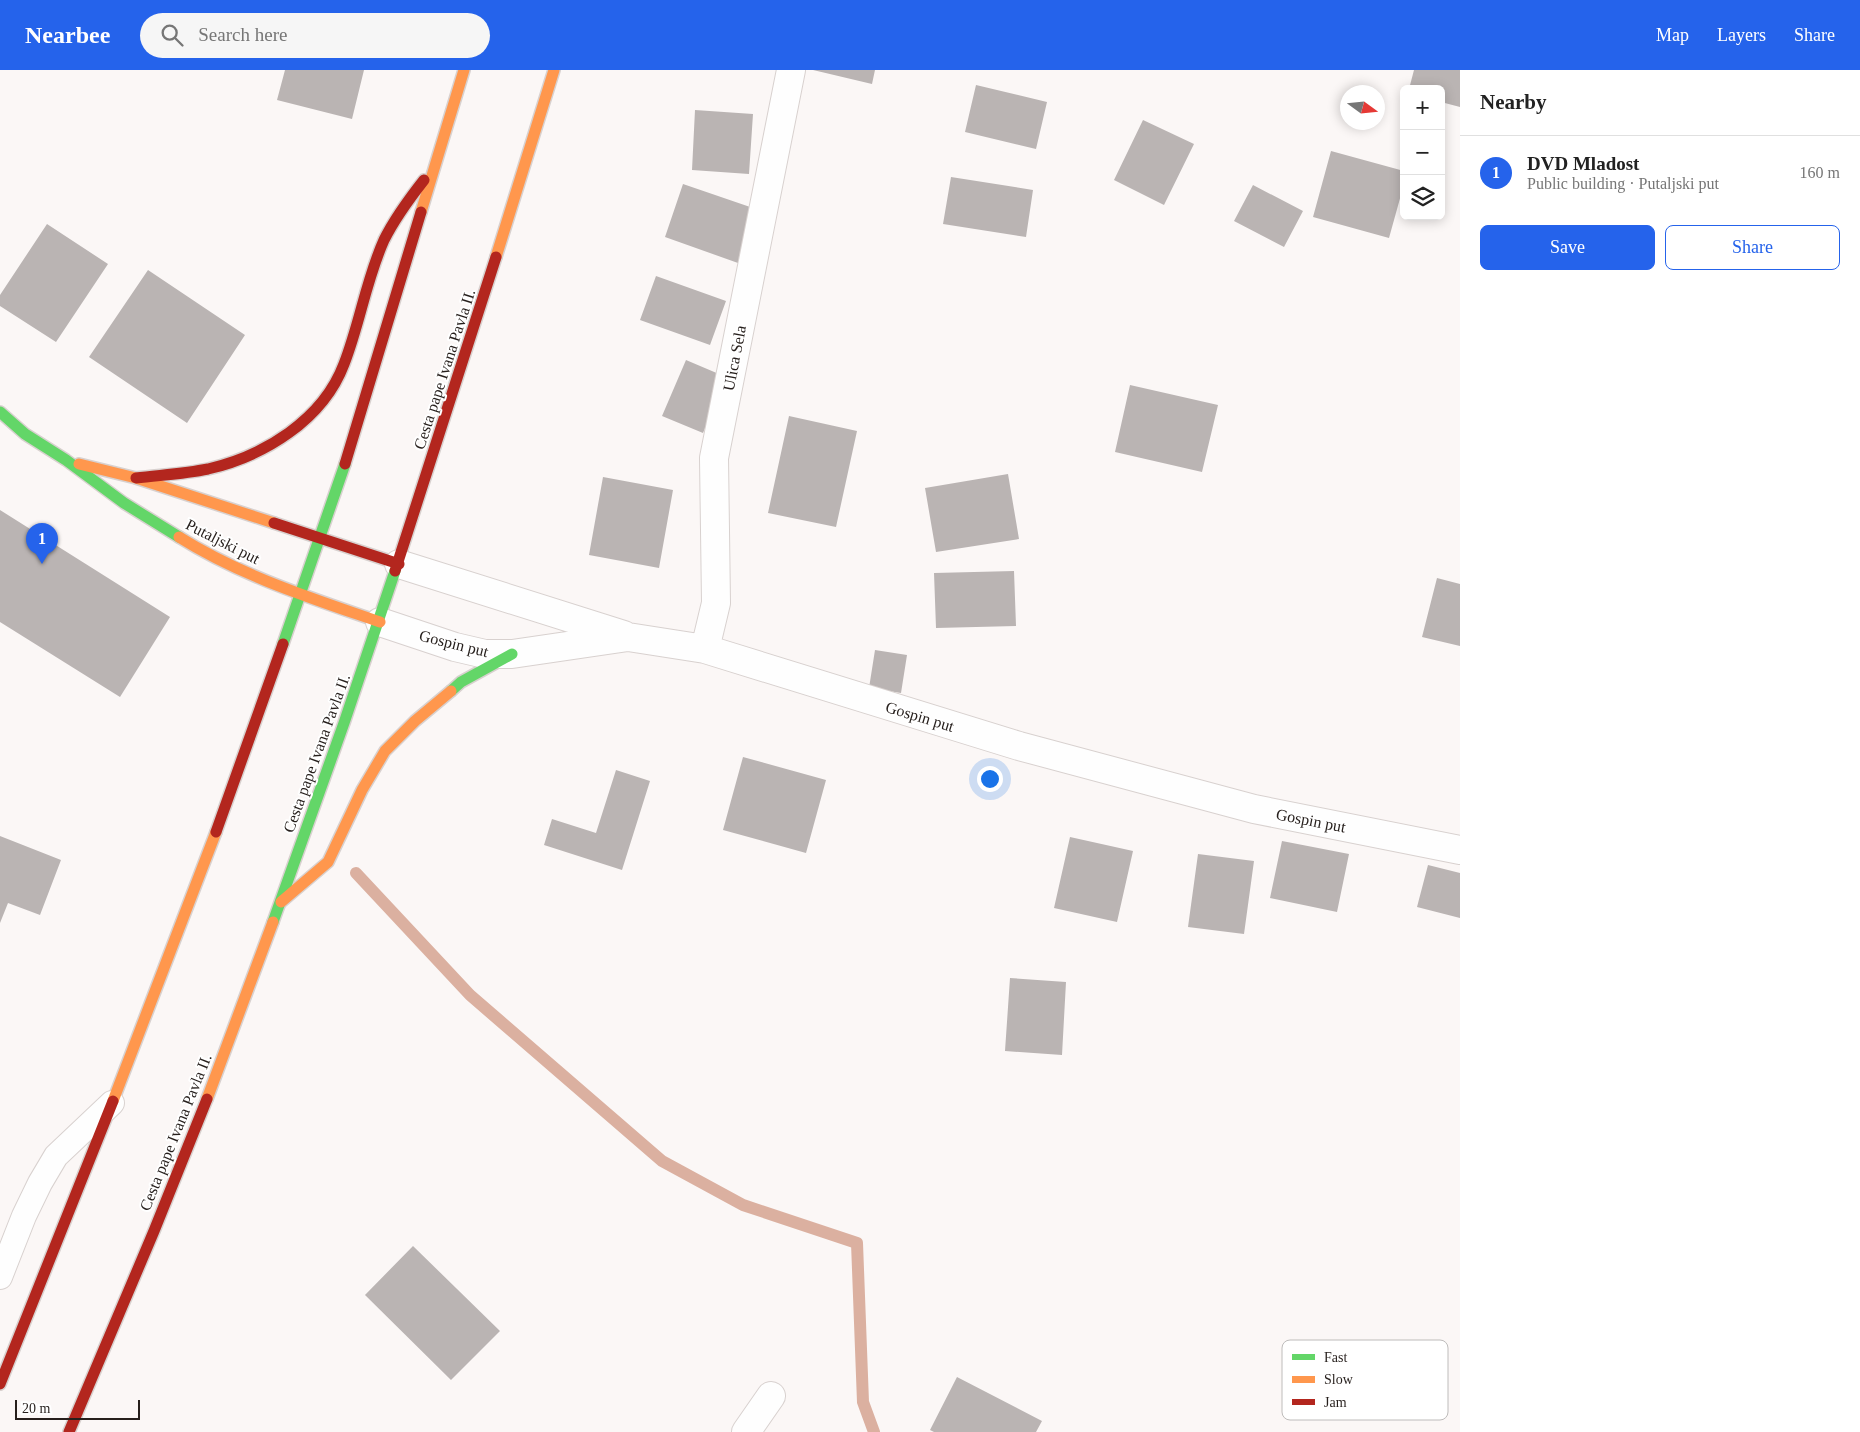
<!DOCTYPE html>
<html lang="en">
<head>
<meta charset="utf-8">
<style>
  :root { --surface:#fff; --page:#f6f6f6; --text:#222; --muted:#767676; --line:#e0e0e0; --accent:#2563eb }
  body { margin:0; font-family:"Times New Roman",serif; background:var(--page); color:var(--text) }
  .controls { position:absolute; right:15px; top:15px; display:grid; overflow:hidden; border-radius:8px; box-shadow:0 2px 12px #0003 }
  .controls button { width:45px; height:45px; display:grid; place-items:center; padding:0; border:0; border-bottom:1px solid var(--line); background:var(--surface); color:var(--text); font:25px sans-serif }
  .compass { position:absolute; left:1340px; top:15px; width:45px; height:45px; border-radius:50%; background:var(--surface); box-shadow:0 2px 12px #0003; rotate:105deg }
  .scale { position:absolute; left:15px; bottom:12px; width:125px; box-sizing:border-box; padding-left:5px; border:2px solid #261f1c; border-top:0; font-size:14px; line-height:18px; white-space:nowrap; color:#261f1c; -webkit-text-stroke:4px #fff; paint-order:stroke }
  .you { position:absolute; left:989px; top:708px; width:18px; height:18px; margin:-12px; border:4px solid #fff; border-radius:50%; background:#1a73e8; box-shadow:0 0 0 8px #1a73e833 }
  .badge { display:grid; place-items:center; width:32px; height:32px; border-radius:50%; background:var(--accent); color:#fff; font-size:16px; font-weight:700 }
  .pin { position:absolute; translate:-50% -41px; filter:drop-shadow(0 1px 2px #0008) }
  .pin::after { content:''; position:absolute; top:26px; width:18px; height:15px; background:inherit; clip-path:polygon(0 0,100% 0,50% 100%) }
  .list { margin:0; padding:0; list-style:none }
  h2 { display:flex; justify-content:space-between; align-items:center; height:65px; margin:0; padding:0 20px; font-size:21px }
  h2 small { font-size:16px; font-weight:400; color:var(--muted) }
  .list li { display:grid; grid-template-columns:32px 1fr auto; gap:15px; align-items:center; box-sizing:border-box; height:75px; padding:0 20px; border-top:1px solid var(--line) }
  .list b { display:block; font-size:19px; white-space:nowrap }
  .list p { margin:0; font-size:16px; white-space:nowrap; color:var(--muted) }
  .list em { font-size:16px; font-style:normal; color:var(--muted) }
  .actions { display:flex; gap:10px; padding:15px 20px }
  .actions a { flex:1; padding:11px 0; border:1px solid var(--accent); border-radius:8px; text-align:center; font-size:18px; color:var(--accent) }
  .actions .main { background:var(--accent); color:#fff }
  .icon { flex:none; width:28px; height:28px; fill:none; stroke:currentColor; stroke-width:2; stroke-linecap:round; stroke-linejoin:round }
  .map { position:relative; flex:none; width:1460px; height:1362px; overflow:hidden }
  header { display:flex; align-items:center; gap:30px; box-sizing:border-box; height:70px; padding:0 25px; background:var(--accent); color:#fff }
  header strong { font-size:24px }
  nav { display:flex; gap:28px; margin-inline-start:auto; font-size:18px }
  .search { width:350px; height:45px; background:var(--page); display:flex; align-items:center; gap:12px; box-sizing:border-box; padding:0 18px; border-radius:28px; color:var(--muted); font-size:19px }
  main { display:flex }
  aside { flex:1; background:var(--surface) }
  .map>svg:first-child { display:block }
</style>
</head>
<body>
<header>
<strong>Nearbee</strong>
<div class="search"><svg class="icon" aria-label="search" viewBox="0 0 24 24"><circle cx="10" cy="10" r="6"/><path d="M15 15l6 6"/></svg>Search here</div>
<nav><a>Map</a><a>Layers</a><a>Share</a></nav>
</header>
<main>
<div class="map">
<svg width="1460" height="1362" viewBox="0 0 1460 1362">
  <rect width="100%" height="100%" fill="#fbf7f6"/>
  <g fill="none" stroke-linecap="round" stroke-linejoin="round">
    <!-- stream -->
    <path stroke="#dbb0a0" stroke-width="12" d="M 356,803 L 470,925 L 662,1091 L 743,1135 L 857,1173 L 863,1332 L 874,1362"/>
  </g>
  <!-- building -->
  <path fill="#bab4b3" d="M 285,0 L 364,0 L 352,49 L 277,30 Z
    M 813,0 L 875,0 L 872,14 Z
    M 1414,0 L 1460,0 L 1460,37 L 1441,32 L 1441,19 L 1409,19 Z
    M 976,15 L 1047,32 L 1036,79 L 965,62 Z
    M 695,40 L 753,44 L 749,104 L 692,100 Z
    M 1143,50 L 1194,74 L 1164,135 L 1114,110 Z
    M 1331,81 L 1404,101 L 1404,114 L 1389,168 L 1313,147 Z
    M 951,107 L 1033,120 L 1026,167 L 943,154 Z
    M 683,114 L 756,139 L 738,193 L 665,167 Z
    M 1253,115 L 1303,141 L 1284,177 L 1234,151 Z
    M 47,154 L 108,194 L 56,272 L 0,236 L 0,225 Z
    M 148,200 L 245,265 L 187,353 L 89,287 Z
    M 656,206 L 726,231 L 710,275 L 640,250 Z
    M 686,290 L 726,307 L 703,363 L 662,346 Z
    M 1130,315 L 1218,335 L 1202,402 L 1115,382 Z
    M 789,346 L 857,361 L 836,457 L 768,443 Z
    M 1008,404 L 1019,469 L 936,482 L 925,418 Z
    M 603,407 L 673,420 L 659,498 L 589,485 Z
    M 0,440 L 170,547 L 120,627 L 0,552 Z
    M 1014,501 L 1016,556 L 936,558 L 934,503 Z
    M 1437,508 L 1460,514 L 1460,576 L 1422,567 Z
    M 875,580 L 907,585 L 901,623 L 869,618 Z
    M 743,687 L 826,710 L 806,783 L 723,760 Z
    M 616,700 L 650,711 L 622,800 L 544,775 L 552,749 L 596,763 Z
    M 0,766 L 61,790 L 40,845 L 8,833 L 0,853 Z
    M 1070,767 L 1133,781 L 1117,852 L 1054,838 Z
    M 1282,771 L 1349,784 L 1337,842 L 1270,828 Z
    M 1198,784 L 1254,791 L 1244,864 L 1188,857 Z
    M 1428,795 L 1460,803 L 1460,848 L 1417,837 Z
    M 1010,908 L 1066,912 L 1062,985 L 1005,981 Z
    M 413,1176 L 500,1261 L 451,1310 L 365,1225 Z
    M 957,1307 L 1042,1351 L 1036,1362 L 934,1362 L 930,1360 Z"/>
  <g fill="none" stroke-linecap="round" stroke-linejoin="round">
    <!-- lane casing -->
    <g stroke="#d8d1cf" stroke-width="26">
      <path id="lane" d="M 0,1207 L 24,1146 L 40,1113 L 56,1086 L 112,1033"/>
    </g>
    <!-- street casing -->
    <g stroke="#d8d1cf" stroke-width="30">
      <path id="street" d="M 399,494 L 624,565
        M 380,552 L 455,577 L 485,584 L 512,584 L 628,567 L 705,579 L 1019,676 L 1254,739 L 1460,780
        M 705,579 L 716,533 L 714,388 L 791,0
        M 746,1362 L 771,1326"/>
    </g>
    <!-- fast casing -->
    <g stroke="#d8d1cf" stroke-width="14">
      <path id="fast" d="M 0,342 L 25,364 L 66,390 L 124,433 L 179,467
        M 283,574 L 345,394
        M 451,621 L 461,612 L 512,584
        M 273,852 L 344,653 L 395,501"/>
    </g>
    <!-- slow casing -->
    <g stroke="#d8d1cf" stroke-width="14">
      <path id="slow" d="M 421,142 L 464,0
        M 496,187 L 554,0
        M 79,394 L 136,408 L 274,453
        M 179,467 C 241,506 311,528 380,552
        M 281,832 L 328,792 L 362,720 L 385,681 L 415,651 L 451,621
        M 207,1029 L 273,852
        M 113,1031 L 216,762"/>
    </g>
    <!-- jam casing -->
    <g stroke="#d8d1cf" stroke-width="14">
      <path id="jam" d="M 345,394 L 421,142
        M 136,408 C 160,405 184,404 208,399 C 264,386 323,350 344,294 C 360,253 366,210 384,170 C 395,148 409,129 424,110
        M 274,453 L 399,494
        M 395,501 L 496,187
        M 216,762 L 283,574
        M 0,1314 L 113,1031
        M 69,1362 L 154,1161 L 207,1029"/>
    </g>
    <!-- lane -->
    <use href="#lane" stroke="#fefefe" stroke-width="24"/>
    <!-- street -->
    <use href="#street" stroke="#fefefe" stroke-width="28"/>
    <!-- fast -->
    <use href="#fast" stroke="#63d668" stroke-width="11"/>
    <!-- slow -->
    <use href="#slow" stroke="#ff974d" stroke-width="11"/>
    <!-- jam -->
    <use href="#jam" stroke="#b3261e" stroke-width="11"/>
  </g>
  <g text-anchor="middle" stroke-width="4" stroke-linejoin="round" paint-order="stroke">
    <!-- street labels -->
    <g font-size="16" fill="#261f1c" stroke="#fff">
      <text transform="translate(734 288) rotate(-79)" y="6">Ulica Sela</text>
      <text transform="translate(444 299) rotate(-72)" y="6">Cesta pape Ivana Pavla II.</text>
      <text transform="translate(223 471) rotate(27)" y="6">Putaljski put</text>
      <text transform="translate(454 573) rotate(14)" y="6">Gospin put</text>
      <text transform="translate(920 646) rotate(17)" y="6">Gospin put</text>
      <text transform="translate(316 683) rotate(-70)" y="6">Cesta pape Ivana Pavla II.</text>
      <text transform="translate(1311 750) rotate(11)" y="6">Gospin put</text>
      <text transform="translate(175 1062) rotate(-68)" y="6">Cesta pape Ivana Pavla II.</text>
    </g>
  </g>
  <!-- legend -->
  <rect x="1282" y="1270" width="166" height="80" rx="8" fill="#fff" stroke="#bebcbb" stroke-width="1"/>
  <rect x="1292" y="1284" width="23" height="6" fill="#63d668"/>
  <rect x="1292" y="1306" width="23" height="7" fill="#ff974d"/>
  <rect x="1292" y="1329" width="23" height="6" fill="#b3261e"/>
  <g font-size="14" fill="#261f1c">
    <text x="1324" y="1292">Fast</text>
    <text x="1324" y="1314">Slow</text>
    <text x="1324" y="1337">Jam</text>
  </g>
</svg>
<div class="controls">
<button>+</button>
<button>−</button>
<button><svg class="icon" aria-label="layers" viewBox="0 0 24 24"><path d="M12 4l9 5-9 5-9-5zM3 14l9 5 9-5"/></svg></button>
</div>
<svg class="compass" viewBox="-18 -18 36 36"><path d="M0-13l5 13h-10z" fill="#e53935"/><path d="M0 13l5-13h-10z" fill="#767676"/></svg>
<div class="scale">20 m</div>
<div class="you"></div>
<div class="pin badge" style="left:42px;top:494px">1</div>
</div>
<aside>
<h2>Nearby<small></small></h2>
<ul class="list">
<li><span class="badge">1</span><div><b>DVD Mladost</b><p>Public building · Putaljski put</p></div><em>160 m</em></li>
</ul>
<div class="actions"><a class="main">Save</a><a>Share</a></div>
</aside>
</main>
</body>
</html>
